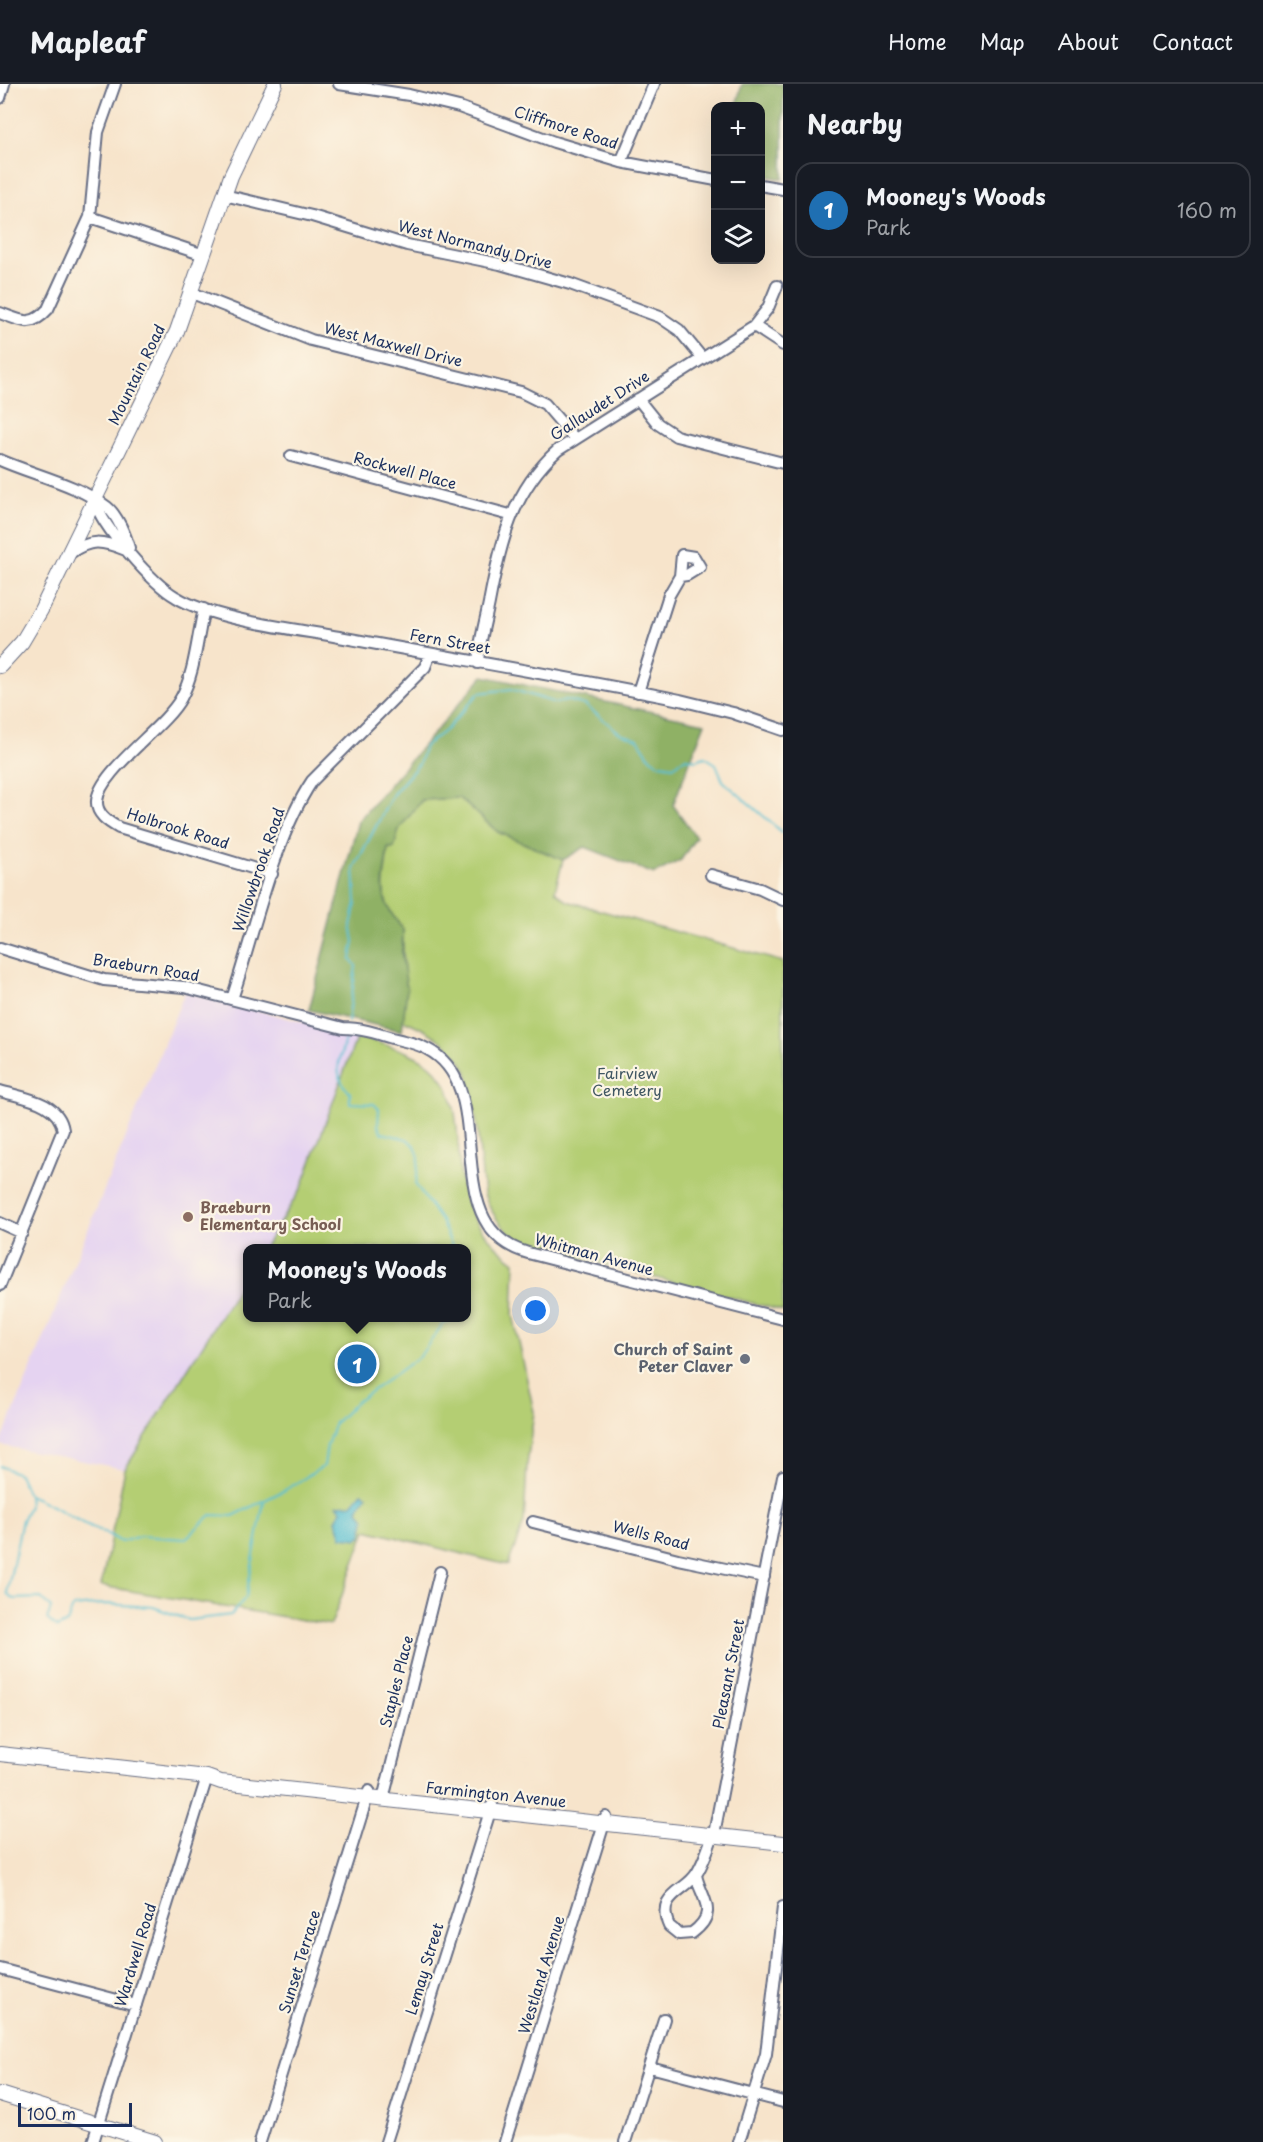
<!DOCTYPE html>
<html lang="en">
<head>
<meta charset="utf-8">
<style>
  :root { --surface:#171b24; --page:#242831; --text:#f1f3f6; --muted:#9ea1a6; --line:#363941; --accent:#1f6fb2 }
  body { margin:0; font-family:"Playpen Sans",sans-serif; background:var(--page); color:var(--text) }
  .controls { position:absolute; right:18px; top:18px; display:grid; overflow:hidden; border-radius:12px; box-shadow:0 6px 24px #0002 }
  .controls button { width:54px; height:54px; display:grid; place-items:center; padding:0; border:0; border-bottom:2px solid var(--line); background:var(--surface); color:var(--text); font:30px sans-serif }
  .scale { position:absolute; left:18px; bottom:15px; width:114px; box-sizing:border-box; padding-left:6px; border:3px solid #1b2f5e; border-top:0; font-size:16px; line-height:21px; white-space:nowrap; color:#1b2f5e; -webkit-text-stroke:4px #fcf5e5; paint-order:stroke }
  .you { position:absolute; left:536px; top:1227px; width:21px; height:21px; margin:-15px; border:4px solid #fff; border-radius:50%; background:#1a73e8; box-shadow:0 0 0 9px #1a73e833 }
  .badge { display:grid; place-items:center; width:39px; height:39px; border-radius:50%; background:var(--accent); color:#fff; font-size:20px; font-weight:700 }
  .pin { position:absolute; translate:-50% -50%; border:3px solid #fff; box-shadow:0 2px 6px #0006 }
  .popup { position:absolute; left:243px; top:1160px; width:228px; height:78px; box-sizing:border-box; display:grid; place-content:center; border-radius:12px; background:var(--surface); filter:drop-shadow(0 2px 4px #0005); font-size:20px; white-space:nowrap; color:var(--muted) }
  .popup b { font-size:22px; color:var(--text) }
  .popup::after { content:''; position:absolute; left:50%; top:100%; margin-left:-12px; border:12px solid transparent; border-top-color:var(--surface) }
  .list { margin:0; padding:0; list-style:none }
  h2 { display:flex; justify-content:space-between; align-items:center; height:78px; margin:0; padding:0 24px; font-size:26px }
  h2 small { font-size:20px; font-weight:400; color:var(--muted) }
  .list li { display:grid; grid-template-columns:39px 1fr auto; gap:18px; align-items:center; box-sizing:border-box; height:96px; margin:0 12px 12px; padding:0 12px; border:2px solid var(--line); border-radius:18px }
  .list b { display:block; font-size:22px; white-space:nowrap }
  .list p { margin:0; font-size:20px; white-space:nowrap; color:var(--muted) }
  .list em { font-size:20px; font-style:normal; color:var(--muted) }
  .icon { flex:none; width:33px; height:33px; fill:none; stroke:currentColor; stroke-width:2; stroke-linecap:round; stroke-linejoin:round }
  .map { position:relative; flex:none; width:783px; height:2058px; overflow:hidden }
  header { display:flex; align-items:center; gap:36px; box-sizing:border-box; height:84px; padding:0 30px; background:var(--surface); border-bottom:2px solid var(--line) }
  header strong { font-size:28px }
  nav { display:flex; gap:33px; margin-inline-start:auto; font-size:21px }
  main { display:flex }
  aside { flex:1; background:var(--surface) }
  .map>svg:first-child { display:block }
</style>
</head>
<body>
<header>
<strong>Mapleaf</strong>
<nav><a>Home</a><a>Map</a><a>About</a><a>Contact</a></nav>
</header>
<main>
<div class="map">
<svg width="783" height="2058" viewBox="0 0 783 2058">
  <rect width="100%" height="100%" fill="#fcf5e5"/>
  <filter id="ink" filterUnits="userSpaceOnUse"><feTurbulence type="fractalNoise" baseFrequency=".0167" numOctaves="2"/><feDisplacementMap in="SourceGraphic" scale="12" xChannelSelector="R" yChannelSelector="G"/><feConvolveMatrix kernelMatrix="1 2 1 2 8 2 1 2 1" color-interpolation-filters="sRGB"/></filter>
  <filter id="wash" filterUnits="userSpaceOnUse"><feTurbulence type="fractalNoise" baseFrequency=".008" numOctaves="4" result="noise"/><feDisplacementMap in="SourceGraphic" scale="24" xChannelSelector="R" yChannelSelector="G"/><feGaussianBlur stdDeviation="1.35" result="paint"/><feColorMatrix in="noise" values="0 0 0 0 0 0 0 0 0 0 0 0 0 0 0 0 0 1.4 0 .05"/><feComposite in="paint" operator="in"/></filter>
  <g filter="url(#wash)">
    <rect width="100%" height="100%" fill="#f7e4cb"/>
    <!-- built -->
    <path fill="#e5d3f1" d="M 185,908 L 357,952 L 302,1103 L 264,1164 L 248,1164 L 247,1190 L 125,1385 L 0,1361 Z"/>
    <!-- green -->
    <path fill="#b4ce73" stroke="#687e68" stroke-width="1.5" d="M 459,714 L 498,748 L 563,776 L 555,807 L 567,817 L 783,878 L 783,1227 L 530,1161 C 505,1151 494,1135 484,1110 C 481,1084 475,1001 464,982 C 450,959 428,946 403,936 C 407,905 402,876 403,845 C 376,812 384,803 388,764 L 394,764 L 399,745 L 422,716 Z
      M 357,952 C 380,960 418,967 436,987 C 465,1019 454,1066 463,1105 C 469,1134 491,1161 515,1178 L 513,1231 L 534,1328 L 527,1381 L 524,1438 L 508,1481 L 366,1446 L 331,1541 L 101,1502 L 125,1385 L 247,1190 L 248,1234 L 466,1234 L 466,1164 L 264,1164 L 302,1103 Z"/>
    <!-- forest -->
    <path fill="#8fb165" stroke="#557062" stroke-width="1.5" d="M 742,0 L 783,0 L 783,95 L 761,91 L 760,22 L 736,22 Z
      M 483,592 L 705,639 L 673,721 L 696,753 L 681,776 L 654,790 L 585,763 L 563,776 L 498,748 L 459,714 L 422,716 L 399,745 L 394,764 L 388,764 C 383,803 376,812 403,845 L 402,871 L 407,905 L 402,947 L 309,926 L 358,737 Z"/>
    <!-- water -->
    <path fill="#56bfd2" stroke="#387798" stroke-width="1.5" d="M 362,1408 L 367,1412 L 358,1425 L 365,1435 L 362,1451 L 358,1455 L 342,1453 L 336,1436 L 342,1426 L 337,1421 L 352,1420 Z"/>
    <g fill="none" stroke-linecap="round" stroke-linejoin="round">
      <!-- stream -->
      <path stroke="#56bfd2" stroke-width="2" d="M 348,938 L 356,882 L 351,875 L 354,857 L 351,841 L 356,819 L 354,784 L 393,710 L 419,680 L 425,662 L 447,645 L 479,609 L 511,605 L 556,619 L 566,616 L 585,621 L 620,649 L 638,655 L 651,675 L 660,680 L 673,682 L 686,674 L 696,676 L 705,673 L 716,680 L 723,697 L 783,749
        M 346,950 C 342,976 329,986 350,1009 L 350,1019 L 374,1020 L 379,1025 L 378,1042 L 382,1049 L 407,1055 L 415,1062 L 419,1073 L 416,1101 L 441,1137 L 453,1164
        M 0,1382 L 19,1390 L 28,1411 C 49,1418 64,1430 83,1439 C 97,1446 108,1449 121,1458 L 140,1452 L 185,1455 L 211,1431 L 233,1432 L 285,1406 L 324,1382 L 327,1361 L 335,1339 L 355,1319 L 420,1272 L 443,1240 L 457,1234
        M 28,1411 L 29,1422 L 22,1436 L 7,1509 L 13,1515 L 41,1514 L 51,1524 L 47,1535 L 57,1544 L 67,1539 L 73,1523 L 104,1520 L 153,1523 L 189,1536 L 231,1531 L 246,1513 L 264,1417"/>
    </g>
  </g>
  <g filter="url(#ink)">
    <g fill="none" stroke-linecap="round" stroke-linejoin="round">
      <!-- minor casing -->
      <g stroke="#686e84" stroke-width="14">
        <path id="minor" d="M 339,0 L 409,11 L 459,23 L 554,58 L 621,78 L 716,96
          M 0,14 L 4,0
          M 621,78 L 654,0
          M 760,101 L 783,105
          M 224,111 L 312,132 L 407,161 L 500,180 L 570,200 L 660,233 L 679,246 L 702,274
          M 90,133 L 204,171
          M 192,209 L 311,256 L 521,308 L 545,320 L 575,355
          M 0,229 C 22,237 31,244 48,225 L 90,133 L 98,48 L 115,0
          M 754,242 L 783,261
          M 638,315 L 658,340 L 676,352 L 783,379
          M 291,372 L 510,431
          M 0,376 C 34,391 77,400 107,423 C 117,431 126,452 129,464
          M 95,417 C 101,442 153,500 176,513 C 213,536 295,545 339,553 C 453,574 567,593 680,616 L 733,629 L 783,646
          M 69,470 C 90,454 103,457 126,466
          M 204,525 C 197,554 195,589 181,614 C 165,644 99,687 97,717 C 96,730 108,738 119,744 L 272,790
          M 478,579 C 479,559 485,539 489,519 C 500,460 512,407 558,366 L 754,242 L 768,224 L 777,202
          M 638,608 L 669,511 L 680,492 L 687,491 L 700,483 L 694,473 L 682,471 L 680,492
          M 711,791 L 760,805 L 783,816
          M 0,864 L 104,896 L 184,903 L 343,944 C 360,944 376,949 392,954 C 404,957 417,959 427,965 C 503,1004 433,1143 528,1169 L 783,1235
          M 232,915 C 254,849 274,754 312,697 L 425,583 L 430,570
          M 0,1007 C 23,1014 59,1017 63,1046 L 0,1201
          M 0,1139 L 22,1149
          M 533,1438 L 678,1475 L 764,1493
          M 383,1715 L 440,1488
          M 696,1791 C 700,1813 721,1828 692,1849 L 679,1850 L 669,1842 C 655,1810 686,1808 697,1789 C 705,1776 710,1759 715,1745 L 783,1392
          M 0,1885 L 136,1921
          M 650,1983 L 783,2018
          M 93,2058 L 207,1693
          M 260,2058 L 369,1707
          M 386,2058 L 492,1721
          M 505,2058 L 606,1733
          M 625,2058 L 664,1935
          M 739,2058 L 766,1970 L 783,1823"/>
      </g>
      <!-- major casing -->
      <g stroke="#686e84" stroke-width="16">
        <path id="major" d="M 0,582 L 22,558 L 41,526 L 177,247 L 231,92 L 275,0
          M 0,1670 L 207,1693 L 221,1698 L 783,1759
          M 0,2010 L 155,2058"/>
      </g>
      <!-- minor -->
      <use href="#minor" stroke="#fff" stroke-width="10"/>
      <!-- major -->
      <use href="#major" stroke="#fff" stroke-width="14"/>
    </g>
  </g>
  <!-- markers -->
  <circle fill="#8d6e63" stroke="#fcf5e5" stroke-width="2" cx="188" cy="1133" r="6"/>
  <circle fill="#6b7280" stroke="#fcf5e5" stroke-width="2" cx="745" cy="1275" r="6"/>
  <g text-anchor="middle" stroke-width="4.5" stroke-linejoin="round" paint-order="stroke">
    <!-- street labels -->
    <g font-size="15" fill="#1b2f5e" stroke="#fcf5e5">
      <text transform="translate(566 44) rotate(18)" y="5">Cliffmore Road</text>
      <text transform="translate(475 161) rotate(14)" y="5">West Normandy Drive</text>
      <text transform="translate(393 261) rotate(14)" y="5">West Maxwell Drive</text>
      <text transform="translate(137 291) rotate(-64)" y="5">Mountain Road</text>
      <text transform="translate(600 322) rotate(-33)" y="5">Gallaudet Drive</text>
      <text transform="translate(405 387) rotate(15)" y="5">Rockwell Place</text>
      <text transform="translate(450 558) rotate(10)" y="5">Fern Street</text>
      <text transform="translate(178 745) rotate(17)" y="5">Holbrook Road</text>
      <text transform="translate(259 786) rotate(-71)" y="5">Willowbrook Road</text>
      <text transform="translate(146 884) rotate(9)" y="5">Braeburn Road</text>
      <text transform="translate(594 1171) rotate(15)" y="5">Whitman Avenue</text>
      <text transform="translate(651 1452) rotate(14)" y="5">Wells Road</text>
      <text transform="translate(729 1590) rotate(-79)" y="5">Pleasant Street</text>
      <text transform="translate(397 1598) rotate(-76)" y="5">Staples Place</text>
      <text transform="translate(496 1711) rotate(6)" y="5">Farmington Avenue</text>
      <text transform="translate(136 1871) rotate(-73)" y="5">Wardwell Road</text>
      <text transform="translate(300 1878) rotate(-73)" y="5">Sunset Terrace</text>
      <text transform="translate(425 1885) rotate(-73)" y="5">Lemay Street</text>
      <text transform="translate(542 1891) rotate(-73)" y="5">Westland Avenue</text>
    </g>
    <!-- park labels -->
    <g font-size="15" fill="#415763" stroke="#fcf5e5">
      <text x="627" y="995">Fairview<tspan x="627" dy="17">Cemetery</tspan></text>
    </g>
    <!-- education labels -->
    <g font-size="15" font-weight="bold" fill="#785e54" stroke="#fcf5e5" text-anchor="start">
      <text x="200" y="1129">Braeburn<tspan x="200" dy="17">Elementary School</tspan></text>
    </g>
    <!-- worship labels -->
    <g font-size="15" font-weight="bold" fill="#5b616d" stroke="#fcf5e5" text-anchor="end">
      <text x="733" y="1271">Church of Saint<tspan x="733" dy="17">Peter Claver</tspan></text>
    </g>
  </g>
</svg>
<div class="controls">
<button>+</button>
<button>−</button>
<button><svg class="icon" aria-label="layers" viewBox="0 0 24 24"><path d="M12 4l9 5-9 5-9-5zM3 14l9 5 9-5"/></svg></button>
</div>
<div class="scale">100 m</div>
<div class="you"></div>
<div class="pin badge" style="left:357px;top:1280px">1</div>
<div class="popup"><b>Mooney's Woods</b>Park</div>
</div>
<aside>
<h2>Nearby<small></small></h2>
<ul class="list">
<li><span class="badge">1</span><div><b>Mooney's Woods</b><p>Park</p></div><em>160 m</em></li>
</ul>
</aside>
</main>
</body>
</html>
